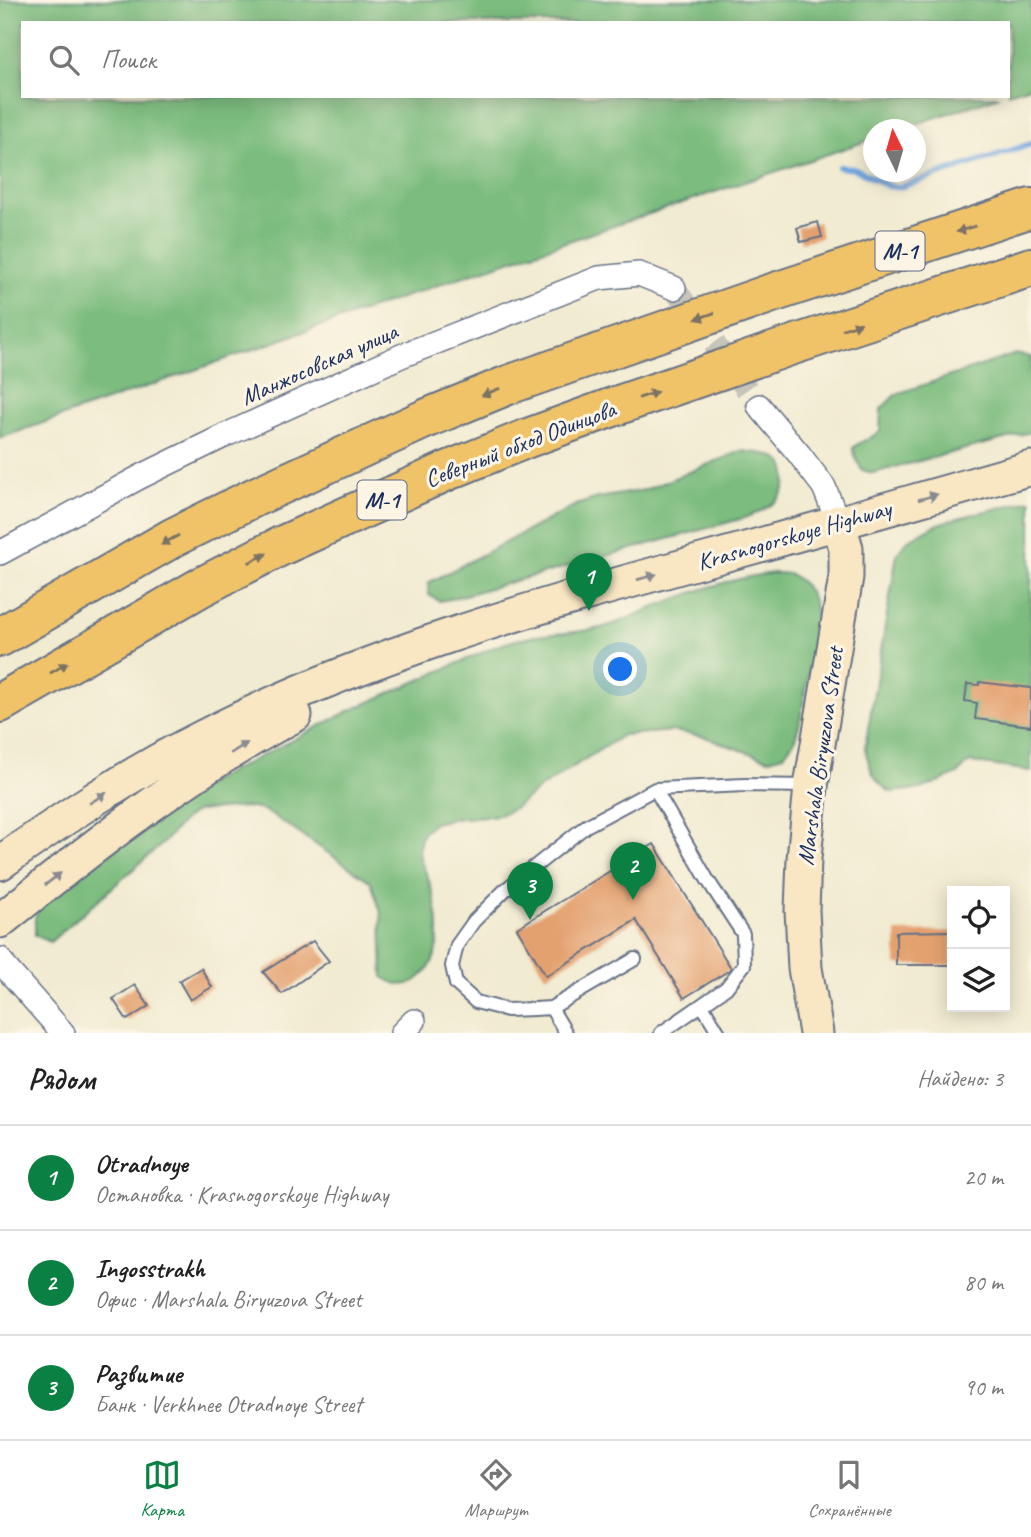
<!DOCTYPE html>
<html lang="ru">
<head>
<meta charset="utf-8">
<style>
  :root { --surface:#fff; --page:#f6f6f6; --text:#222; --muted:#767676; --line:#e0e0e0; --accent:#0b8043 }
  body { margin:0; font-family:Caveat,sans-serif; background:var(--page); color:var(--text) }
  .controls { position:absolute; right:21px; bottom:21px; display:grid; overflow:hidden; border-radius:0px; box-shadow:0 4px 18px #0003 }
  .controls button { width:63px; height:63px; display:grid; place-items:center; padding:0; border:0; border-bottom:2px solid var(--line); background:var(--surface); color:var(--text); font:35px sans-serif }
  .compass { position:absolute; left:863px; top:119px; width:63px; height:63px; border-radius:50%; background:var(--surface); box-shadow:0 4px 18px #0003; rotate:355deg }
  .you { position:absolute; left:621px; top:670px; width:24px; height:24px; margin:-18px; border:5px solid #fff; border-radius:50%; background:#1a73e8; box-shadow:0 0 0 10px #1a73e833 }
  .badge { display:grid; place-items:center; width:46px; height:46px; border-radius:50%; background:var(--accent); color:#fff; font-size:23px; font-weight:700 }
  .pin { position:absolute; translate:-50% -58px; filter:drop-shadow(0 2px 4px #0008) }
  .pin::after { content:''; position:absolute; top:37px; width:24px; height:21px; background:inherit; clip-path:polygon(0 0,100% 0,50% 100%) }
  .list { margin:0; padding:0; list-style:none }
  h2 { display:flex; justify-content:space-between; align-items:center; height:91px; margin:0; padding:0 28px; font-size:30px }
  h2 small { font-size:23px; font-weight:400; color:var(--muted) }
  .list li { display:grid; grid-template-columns:46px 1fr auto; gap:21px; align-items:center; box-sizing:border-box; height:105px; padding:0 28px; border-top:2px solid var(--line) }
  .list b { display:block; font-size:26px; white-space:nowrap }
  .list p { margin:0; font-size:23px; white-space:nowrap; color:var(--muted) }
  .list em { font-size:23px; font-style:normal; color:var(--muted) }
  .icon { flex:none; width:38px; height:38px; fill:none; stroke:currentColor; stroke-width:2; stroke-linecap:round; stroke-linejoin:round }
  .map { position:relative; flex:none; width:1031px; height:1033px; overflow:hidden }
  .search { position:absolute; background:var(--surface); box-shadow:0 4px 18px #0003; left:21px; right:21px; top:21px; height:77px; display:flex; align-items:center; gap:18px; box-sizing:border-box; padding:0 24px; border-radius:0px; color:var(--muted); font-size:26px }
  .sheet { height:406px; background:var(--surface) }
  nav { display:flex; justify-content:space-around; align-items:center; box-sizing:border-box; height:98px; border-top:2px solid var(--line); background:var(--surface); font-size:19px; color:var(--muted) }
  nav a { display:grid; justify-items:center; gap:4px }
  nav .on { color:var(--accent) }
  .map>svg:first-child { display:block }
</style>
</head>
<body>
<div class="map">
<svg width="1031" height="1033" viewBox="0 0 1031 1033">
  <rect width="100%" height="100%" fill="#fcf5e5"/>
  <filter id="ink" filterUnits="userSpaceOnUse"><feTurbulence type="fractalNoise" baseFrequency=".0143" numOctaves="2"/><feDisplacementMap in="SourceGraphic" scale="14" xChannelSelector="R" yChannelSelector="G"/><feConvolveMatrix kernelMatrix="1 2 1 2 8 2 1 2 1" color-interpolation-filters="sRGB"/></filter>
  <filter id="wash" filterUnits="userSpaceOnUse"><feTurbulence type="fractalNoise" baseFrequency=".00686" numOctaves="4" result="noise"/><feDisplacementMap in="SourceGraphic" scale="28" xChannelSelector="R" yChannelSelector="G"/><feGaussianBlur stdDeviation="1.57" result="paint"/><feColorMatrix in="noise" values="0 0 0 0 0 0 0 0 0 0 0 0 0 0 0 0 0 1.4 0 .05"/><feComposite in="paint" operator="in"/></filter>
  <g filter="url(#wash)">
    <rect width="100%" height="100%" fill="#f1ebd1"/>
    <!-- forest -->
    <path fill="#7bbc7e" stroke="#4b766e" stroke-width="2" d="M 0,0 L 1031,0 L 1031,86 L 1008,93 L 1008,23 L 23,23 L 23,96 L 1000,96 L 901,129 L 874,130 L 873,139 L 458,278 L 0,438 Z
      M 1016,354 L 1031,357 L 1031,432 L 873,473 L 862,470 L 856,459 L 853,448 C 862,440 871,439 880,431 L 881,409 L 896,394 Z
      M 741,451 C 753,453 770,452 779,460 C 784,463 785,468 786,474 C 788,500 766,510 744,518 L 450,599 L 439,601 L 429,595 L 428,583 L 576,505 L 598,498 L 645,490 Z
      M 1031,500 L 1031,771 L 969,762 L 958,774 L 921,789 L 890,792 C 872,779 870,769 865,748 L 897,554 L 907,541 L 934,526 L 950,520 Z
      M 774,573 C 780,573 787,573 792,575 C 812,587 816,605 817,626 L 799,726 L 794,741 L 784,755 L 769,759 L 735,748 L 705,737 L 673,731 L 623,735 L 540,788 L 515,808 L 499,815 L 451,819 L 434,823 L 422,834 C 421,839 419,845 419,850 C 419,862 426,871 429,881 C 439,910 447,959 418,979 C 405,989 395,984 383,977 L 381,913 L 371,882 L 278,819 L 263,810 L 246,807 L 197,811 L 184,820 L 162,844 L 50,942 L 35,935 L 35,918 L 41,902 L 212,781 L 349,711 L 497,646 C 508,642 518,639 529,637 C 554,632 580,634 604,627 C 627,621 647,609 670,601 C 703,588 739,577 774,573 Z"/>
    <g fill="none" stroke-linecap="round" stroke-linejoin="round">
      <!-- stream -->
      <path stroke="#71a6de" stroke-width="6" d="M 839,167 L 856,169 L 888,186 L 900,187 L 1031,144"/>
    </g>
    <g id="blocks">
      <!-- building -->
      <path fill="#e4a170" d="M 818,222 L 822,237 L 801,242 L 797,228 Z
        M 979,682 L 1031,688 L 1031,726 L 975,719 L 977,703 L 965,701 L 967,684 L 979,685 Z
        M 654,844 L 731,968 L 728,971 L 684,998 L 636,920 L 546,976 L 517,928 Z
        M 952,931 L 952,965 L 896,965 L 896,932 Z
        M 313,941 L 329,961 L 282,994 L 263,972 Z
        M 201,968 L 212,987 L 190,1000 L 179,981 Z
        M 135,985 L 149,1006 L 127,1020 L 113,999 Z"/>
    </g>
  </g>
  <g filter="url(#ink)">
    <use href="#blocks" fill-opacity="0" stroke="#667186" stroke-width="2"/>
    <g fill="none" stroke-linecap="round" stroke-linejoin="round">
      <!-- street-tunnel -->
      <path stroke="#c6c5ba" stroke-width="23" stroke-dasharray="23 11" stroke-linecap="butt" d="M 674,288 L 759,406"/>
      <!-- lane casing -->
      <g stroke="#667186" stroke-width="16">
        <path id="lane" d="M 655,789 L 707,879 L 743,934 L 744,965 L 726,988 L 661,1033
          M 635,959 L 551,1008 L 534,1009 L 507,1010 L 476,1002 L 456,984 L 452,966 L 457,945 L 474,921 L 505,890 L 586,826 L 655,789 L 745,785 L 811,786
          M 702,1005 L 719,1033
          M 551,1008 L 566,1033"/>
      </g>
      <!-- street casing -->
      <g stroke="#667186" stroke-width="26">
        <path id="street" d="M 759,406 L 799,454 L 824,487 L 838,522
          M 0,553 L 140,477 L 228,434 L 401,356 L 599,278 L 639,274 L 674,288
          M 0,959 L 5,967 L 63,1033
          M 402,1033 L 414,1021"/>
      </g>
      <!-- secondary casing -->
      <g stroke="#667186" stroke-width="37">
        <path id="secondary" d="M 0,863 C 64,818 129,774 199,739 C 359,656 535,607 709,559 C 816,530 924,498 1031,468
          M 0,921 C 93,846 189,771 295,715
          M 816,1033 L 805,968 L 802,910 L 804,859 L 811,786 L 846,577 L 846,548 L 838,522"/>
      </g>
      <!-- highway casing -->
      <g stroke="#667186" stroke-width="42">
        <path id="highway" d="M 0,637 L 174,537 L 257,496 L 425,419 L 508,385 L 591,356 L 769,294 L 1031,208
          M 0,703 L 201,587 L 281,546 L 447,471 L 528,438 L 610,408 L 787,347 L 1031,267"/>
      </g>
      <!-- lane -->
      <use href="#lane" stroke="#fff" stroke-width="12"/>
      <!-- street -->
      <use href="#street" stroke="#fff" stroke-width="23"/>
      <!-- secondary -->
      <use href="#secondary" stroke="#f9e7c3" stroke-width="33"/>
      <!-- highway -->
      <use href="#highway" stroke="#f1c369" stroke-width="38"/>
    </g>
    <!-- one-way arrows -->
    <defs><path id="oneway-solid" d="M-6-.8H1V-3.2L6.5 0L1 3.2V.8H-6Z" transform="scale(1.75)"/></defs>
    <g fill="#7b7263">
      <use href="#oneway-solid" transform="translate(966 229) rotate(162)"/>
      <use href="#oneway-solid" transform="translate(705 316) rotate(161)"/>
      <use href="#oneway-solid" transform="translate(852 326) rotate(-18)"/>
      <use href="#oneway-solid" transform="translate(491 392) rotate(158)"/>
      <use href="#oneway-solid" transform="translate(648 395) rotate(-19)"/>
      <use href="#oneway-solid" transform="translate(170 540) rotate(151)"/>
      <use href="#oneway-solid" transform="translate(258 558) rotate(-27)"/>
      <use href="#oneway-solid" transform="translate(59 668) rotate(-30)"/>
    </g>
    <g fill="#8a8b90">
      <use href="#oneway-solid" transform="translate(928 497) rotate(-16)"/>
      <use href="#oneway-solid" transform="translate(647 577) rotate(-16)"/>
      <use href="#oneway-solid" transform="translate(239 748) rotate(-32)"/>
      <use href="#oneway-solid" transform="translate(98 798) rotate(-32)"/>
      <use href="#oneway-solid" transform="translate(53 879) rotate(-38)"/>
    </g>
  </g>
  <g text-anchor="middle" stroke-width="6" stroke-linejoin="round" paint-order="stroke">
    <!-- shield labels -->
    <g fill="#fcf5e5" stroke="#5e6a86" stroke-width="2">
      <rect x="875.5" y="231.5" width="49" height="39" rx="5"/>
      <rect x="357.5" y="480.5" width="49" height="39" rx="5"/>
    </g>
    <g font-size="23" font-weight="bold" fill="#1b2f5e">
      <text x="900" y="259">М-1</text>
      <text x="382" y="508">М-1</text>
    </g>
    <!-- street labels -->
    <g font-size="24" fill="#1b2f5e" stroke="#fcf5e5">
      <text transform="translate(319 364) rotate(-24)" y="8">Манжосовская улица</text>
      <text transform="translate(520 444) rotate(-21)" y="8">Северный обход Одинцова</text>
      <text transform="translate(794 535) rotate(-16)" y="8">Krasnogorskoye Highway</text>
      <text transform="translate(820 756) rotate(-82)" y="8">Marshala Biryuzova Street</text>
    </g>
  </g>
</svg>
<div class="controls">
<button><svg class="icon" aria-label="locate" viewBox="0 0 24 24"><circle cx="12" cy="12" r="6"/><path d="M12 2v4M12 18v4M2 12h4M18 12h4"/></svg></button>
<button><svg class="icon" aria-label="layers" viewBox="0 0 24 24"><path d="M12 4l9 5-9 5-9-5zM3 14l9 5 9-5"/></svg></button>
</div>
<svg class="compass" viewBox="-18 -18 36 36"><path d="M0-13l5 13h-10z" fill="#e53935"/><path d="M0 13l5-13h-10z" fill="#767676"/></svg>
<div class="you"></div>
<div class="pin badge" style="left:589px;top:611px">1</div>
<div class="pin badge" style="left:633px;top:900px">2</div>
<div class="pin badge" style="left:530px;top:920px">3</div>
<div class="search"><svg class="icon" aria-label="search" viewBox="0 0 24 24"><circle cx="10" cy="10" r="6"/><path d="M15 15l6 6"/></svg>Поиск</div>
</div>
<section class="sheet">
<h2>Рядом<small>Найдено: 3</small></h2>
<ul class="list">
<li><span class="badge">1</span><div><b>Otradnoye</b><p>Остановка · Krasnogorskoye Highway</p></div><em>20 m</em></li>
<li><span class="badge">2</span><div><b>Ingosstrakh</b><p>Офис · Marshala Biryuzova Street</p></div><em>80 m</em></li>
<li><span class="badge">3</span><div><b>Развитие</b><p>Банк · Verkhnee Otradnoye Street</p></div><em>90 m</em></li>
</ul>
</section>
<nav>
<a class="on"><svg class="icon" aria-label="map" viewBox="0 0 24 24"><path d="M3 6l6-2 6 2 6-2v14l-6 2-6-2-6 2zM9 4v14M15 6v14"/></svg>Карта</a>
<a><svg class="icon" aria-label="directions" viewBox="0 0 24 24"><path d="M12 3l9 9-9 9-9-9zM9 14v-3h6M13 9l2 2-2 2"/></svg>Маршрут</a>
<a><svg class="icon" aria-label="saved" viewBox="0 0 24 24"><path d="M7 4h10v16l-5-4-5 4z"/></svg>Сохранённые</a>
</nav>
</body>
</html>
